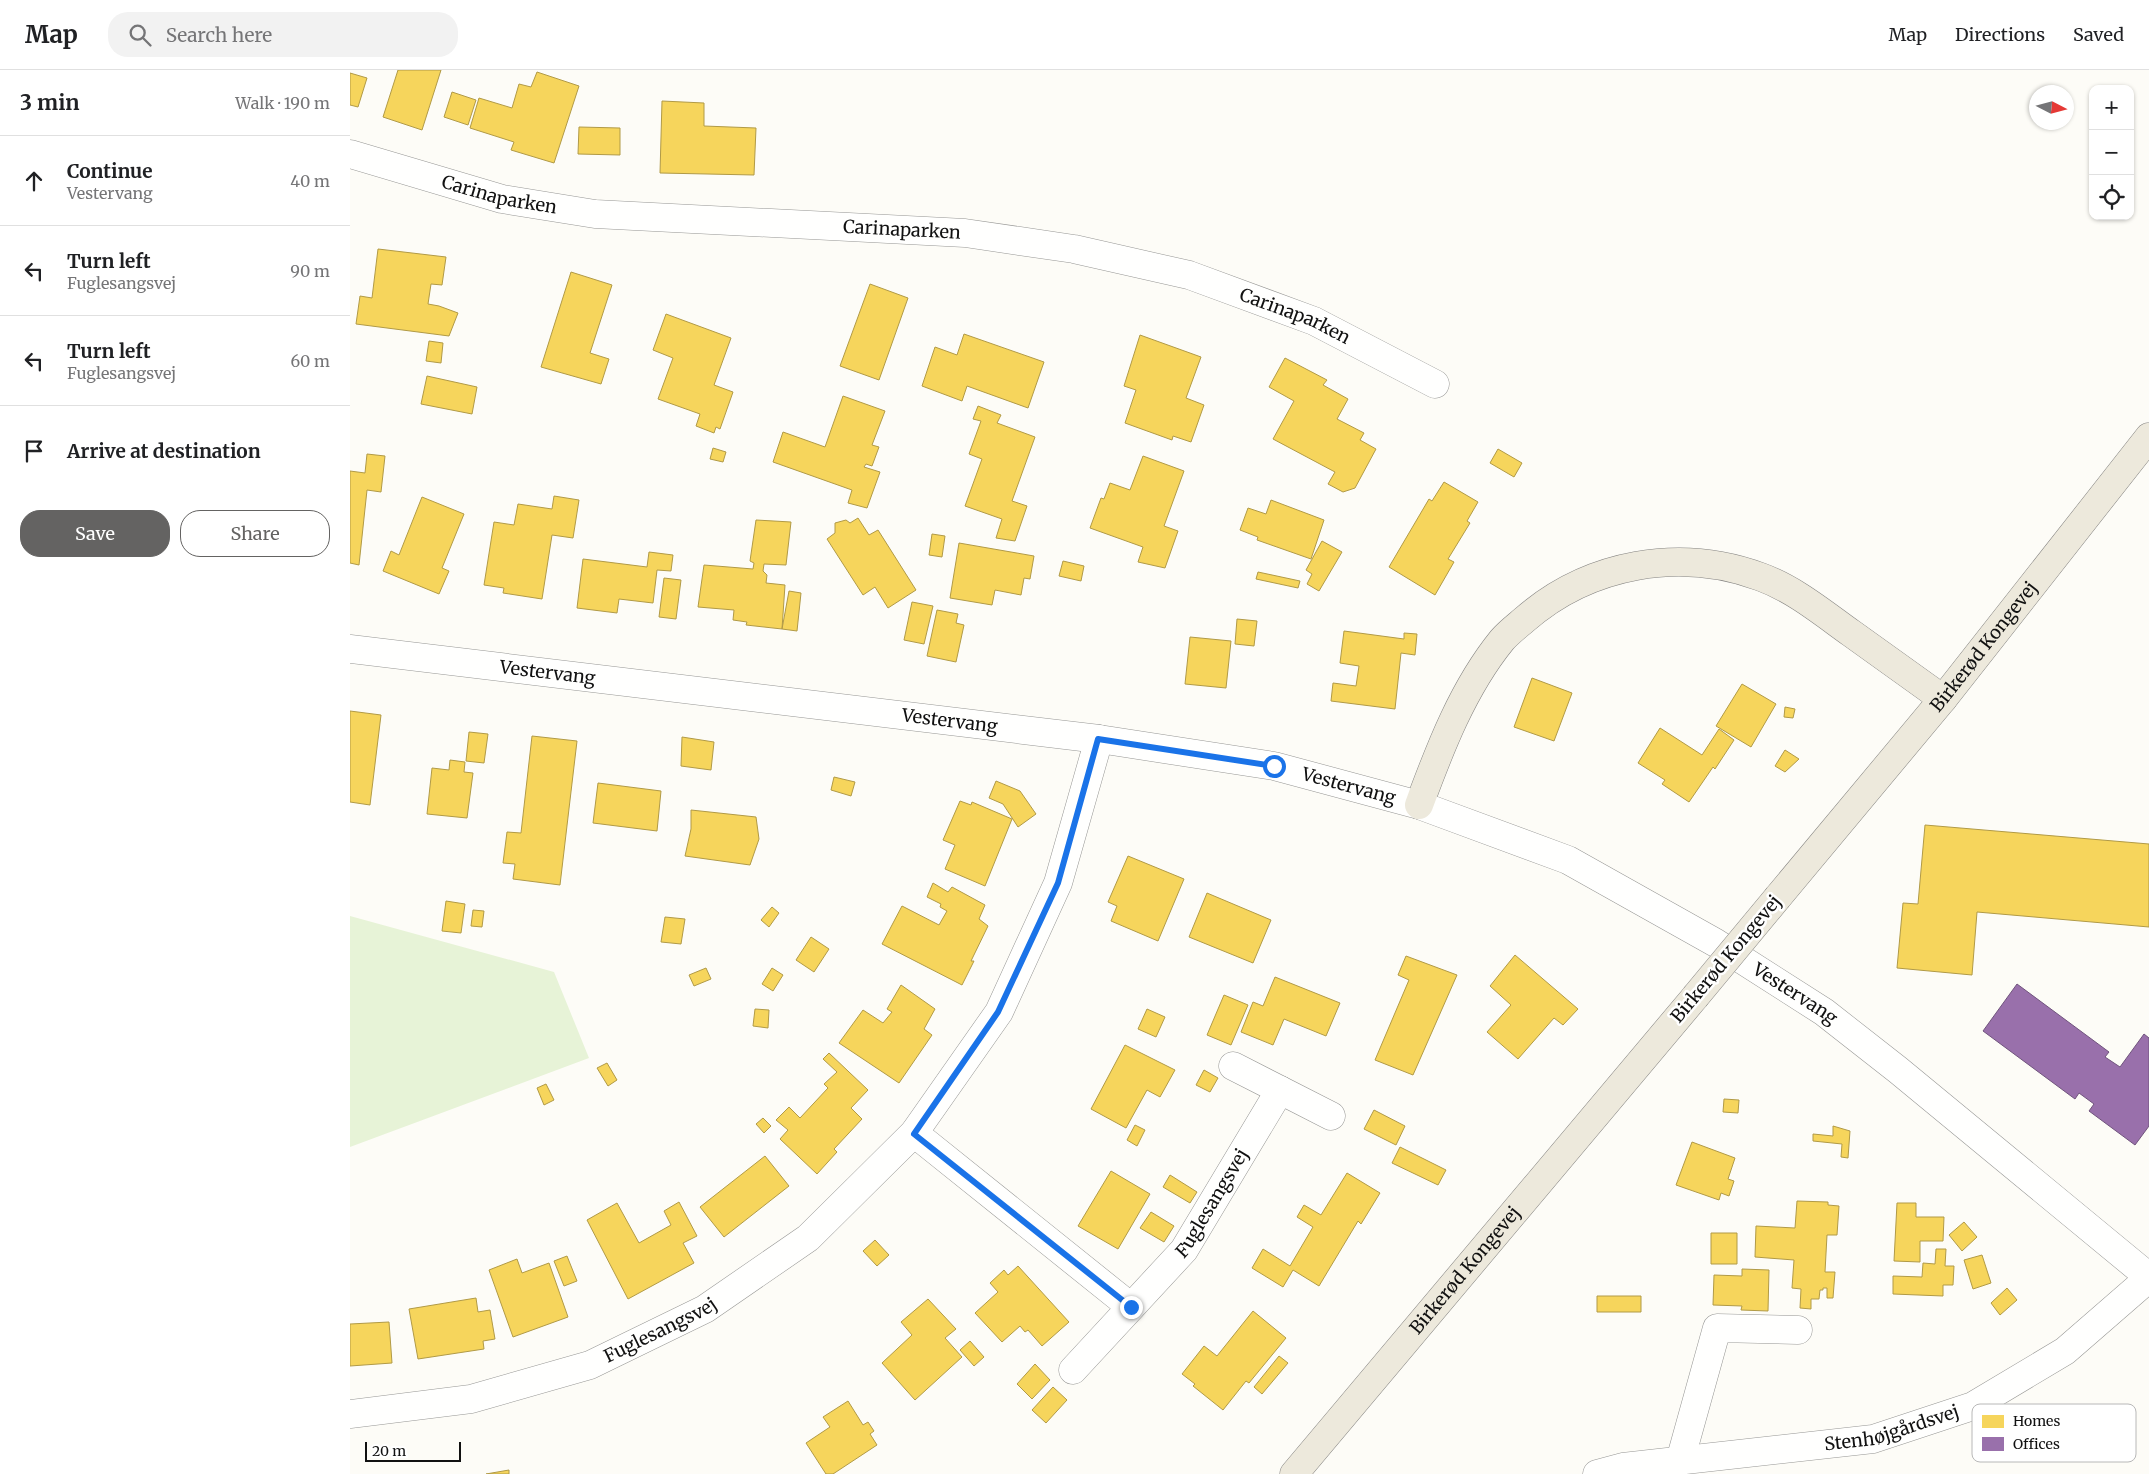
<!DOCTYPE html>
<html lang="en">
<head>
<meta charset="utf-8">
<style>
  :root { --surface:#fff; --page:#f2f2f2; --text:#202124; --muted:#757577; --line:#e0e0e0; --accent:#646362 }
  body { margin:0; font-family:Merriweather,serif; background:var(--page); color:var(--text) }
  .controls { position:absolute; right:15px; top:15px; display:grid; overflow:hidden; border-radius:10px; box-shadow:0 1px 4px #0004 }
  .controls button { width:45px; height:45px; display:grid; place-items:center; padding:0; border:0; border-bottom:1px solid var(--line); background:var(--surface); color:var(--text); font:25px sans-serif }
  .compass { position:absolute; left:1679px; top:15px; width:45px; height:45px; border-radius:50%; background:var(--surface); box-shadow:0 1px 4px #0004; rotate:96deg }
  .scale { position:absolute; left:15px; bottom:12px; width:96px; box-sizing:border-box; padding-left:5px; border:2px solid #111; border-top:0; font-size:14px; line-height:18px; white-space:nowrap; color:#111; -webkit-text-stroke:4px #fff; paint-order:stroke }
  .stop { position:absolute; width:15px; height:15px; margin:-11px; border:4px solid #1a73e8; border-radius:50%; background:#fff }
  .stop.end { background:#1a73e8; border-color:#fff; box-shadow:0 1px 5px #0008 }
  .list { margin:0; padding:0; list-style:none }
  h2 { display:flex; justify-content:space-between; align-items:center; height:65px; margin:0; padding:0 20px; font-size:21px }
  h2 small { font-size:16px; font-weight:400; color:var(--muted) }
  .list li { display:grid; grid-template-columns:32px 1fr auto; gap:15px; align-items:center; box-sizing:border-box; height:90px; padding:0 20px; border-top:1px solid var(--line) }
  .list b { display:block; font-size:19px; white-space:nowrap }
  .list p { margin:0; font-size:16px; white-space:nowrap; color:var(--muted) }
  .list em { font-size:16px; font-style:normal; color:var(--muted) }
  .actions { display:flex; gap:10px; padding:15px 20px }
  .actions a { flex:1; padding:11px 0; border:1px solid var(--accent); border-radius:20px; text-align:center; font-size:18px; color:var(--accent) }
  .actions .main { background:var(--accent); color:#fff }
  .icon { flex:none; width:28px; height:28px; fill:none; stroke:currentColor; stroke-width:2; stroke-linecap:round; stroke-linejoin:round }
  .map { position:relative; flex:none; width:1799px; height:1404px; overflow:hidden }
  header { display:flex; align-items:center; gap:30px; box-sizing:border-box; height:70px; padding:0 25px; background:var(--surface); border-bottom:1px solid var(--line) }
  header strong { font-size:24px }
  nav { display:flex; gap:28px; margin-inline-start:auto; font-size:18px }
  .search { width:350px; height:45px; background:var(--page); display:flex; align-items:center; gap:12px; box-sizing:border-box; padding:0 18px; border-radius:20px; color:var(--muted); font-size:19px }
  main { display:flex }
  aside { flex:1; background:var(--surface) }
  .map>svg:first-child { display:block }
</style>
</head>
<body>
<header>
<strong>Map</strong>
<div class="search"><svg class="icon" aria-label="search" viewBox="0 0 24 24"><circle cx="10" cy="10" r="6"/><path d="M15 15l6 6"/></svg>Search here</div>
<nav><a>Map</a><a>Directions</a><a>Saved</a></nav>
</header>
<main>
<aside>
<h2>3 min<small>Walk · 190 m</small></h2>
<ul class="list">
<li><svg class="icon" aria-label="ahead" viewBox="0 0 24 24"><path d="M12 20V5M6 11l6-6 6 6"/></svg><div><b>Continue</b><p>Vestervang</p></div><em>40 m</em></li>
<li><svg class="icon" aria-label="left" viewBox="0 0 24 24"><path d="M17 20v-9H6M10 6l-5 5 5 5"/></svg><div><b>Turn left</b><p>Fuglesangsvej</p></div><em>90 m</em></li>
<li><svg class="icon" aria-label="left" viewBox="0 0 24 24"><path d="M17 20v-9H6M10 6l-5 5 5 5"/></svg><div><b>Turn left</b><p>Fuglesangsvej</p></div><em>60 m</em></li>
<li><svg class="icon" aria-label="arrive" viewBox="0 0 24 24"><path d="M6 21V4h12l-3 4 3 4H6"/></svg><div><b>Arrive at destination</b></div></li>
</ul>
<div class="actions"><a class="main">Save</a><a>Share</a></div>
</aside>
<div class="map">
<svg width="1799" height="1404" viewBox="0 0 1799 1404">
  <rect width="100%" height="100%" fill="#fdfcf7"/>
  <!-- green -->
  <path fill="#e7f3d7" d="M 0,846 L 204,902 L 239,988 L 0,1077 Z"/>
  <!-- homes -->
  <path fill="#f6d55c" stroke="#b19a46" d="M 48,0 L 91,0 L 72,60 L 33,47 Z
    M 187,2 L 229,16 L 204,93 L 161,80 L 164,72 L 120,58 L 129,28 L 162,38 L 169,14 L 181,17 Z
    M 0,3 L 17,8 L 8,37 L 0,35 Z
    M 102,22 L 126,30 L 118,55 L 94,47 Z
    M 312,31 L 354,33 L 354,56 L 406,58 L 404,105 L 310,103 Z
    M 229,57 L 270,58 L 270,85 L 228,84 Z
    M 28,179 L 96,187 L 92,215 L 81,214 L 78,234 L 89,236 L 108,243 L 99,266 L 6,254 L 10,226 L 22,228 Z
    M 221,202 L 262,215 L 240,283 L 259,289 L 251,314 L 191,297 Z
    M 520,214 L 558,228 L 529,310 L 490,296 Z
    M 316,244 L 381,268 L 364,315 L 383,322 L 370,359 L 366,357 L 364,363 L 346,356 L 350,344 L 308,329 L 323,288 L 303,280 Z
    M 614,264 L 694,292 L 678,338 L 617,316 L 612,331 L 572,316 L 585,277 L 607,285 Z
    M 790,265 L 851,287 L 836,328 L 854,335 L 841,372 L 823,366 L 822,370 L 775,353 L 786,320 L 774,316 Z
    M 79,271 L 93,273 L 91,293 L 76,291 Z
    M 935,288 L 977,310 L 973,315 L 998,329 L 987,349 L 1014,363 L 1010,370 L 1026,379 L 1005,418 L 993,422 L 978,414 L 985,402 L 923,369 L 944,331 L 919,317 Z
    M 77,306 L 127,317 L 122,344 L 71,334 Z
    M 493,326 L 535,341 L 522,375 L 529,377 L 522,396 L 516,394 L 514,397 L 530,402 L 517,438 L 498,433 L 502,420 L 423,392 L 433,362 L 475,377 Z
    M 628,336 L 651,345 L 647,353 L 685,367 L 662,431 L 677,436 L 665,471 L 646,468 L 652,449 L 615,436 L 632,389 L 619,384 L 631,351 L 623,349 Z
    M 363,378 L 376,382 L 373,392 L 360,389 Z
    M 1148,379 L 1172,393 L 1164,407 L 1140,393 Z
    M 17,384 L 35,386 L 31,422 L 17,420 L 9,495 L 0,493 L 0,401 L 15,403 Z
    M 793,386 L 834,401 L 814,456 L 828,461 L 815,498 L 788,492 L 793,477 L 740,458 L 751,428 L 754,429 L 760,413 L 780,420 Z
    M 1094,412 L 1128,432 L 1117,451 L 1120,453 L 1098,489 L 1104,492 L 1085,525 L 1039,497 L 1079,429 L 1082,431 Z
    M 204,426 L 229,430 L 223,468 L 202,465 L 192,529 L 153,523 L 154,518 L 134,515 L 144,452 L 164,455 L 168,434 L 202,439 Z
    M 72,427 L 114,444 L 92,498 L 99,501 L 89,524 L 33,501 L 41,481 L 49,485 Z
    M 921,430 L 974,450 L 961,489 L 907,470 L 908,467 L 890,460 L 898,438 L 916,444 Z
    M 508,448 L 519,465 L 528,460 L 566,520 L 538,538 L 525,517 L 513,525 L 477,469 L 485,463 L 485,453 L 496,450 L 500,453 Z
    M 406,450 L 441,452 L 436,495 L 414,494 L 413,501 L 417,505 L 416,513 L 435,515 L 432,559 L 396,555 L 397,552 L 383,550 L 384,540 L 348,537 L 354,495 L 403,499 L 404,493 L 400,491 Z
    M 582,464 L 595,466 L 592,487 L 579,485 Z
    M 972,471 L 992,482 L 969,521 L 957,514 L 962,504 L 956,500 Z
    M 609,473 L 684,486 L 680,509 L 674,508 L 671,525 L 645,520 L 642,535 L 600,528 Z
    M 299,482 L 323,485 L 321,501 L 307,500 L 303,533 L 269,529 L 267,543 L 227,538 L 233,489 L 297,497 Z
    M 713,491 L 734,496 L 731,511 L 709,506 Z
    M 908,502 L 950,511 L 948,518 L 906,509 Z
    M 314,508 L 331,510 L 326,549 L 309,547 Z
    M 439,521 L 451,523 L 447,561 L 432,559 Z
    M 562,532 L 583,536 L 574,574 L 554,570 Z
    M 587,540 L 608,544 L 606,553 L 614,555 L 606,592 L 577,586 Z
    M 887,549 L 907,551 L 904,576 L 885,574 Z
    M 994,561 L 1054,569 L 1054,563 L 1067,564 L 1065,585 L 1051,583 L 1045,639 L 981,631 L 983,613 L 1006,616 L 1009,596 L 990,593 Z
    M 840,567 L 881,571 L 876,618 L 835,614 Z
    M 1182,608 L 1222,623 L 1204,671 L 1164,657 Z
    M 1392,614 L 1426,634 L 1401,677 L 1366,656 Z
    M 1435,637 L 1445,639 L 1443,648 L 1434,647 Z
    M 0,641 L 31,645 L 20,735 L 0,732 Z
    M 1310,658 L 1352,685 L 1369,659 L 1384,670 L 1365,699 L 1363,697 L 1339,732 L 1312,714 L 1315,710 L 1288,693 Z
    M 119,662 L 138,664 L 134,693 L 116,691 Z
    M 182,666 L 227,671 L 210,815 L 163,809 L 165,794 L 153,793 L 157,762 L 171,763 Z
    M 332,667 L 364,672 L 361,700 L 331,696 Z
    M 1435,680 L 1449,689 L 1435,702 L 1425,696 Z
    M 100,690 L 115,692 L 114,702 L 123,703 L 117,748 L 77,744 L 82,698 L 99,700 Z
    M 484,707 L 505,712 L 501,726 L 481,720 Z
    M 646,711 L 670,721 L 686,744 L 668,757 L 653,734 L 639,728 Z
    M 248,713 L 311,721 L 307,761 L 243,753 Z
    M 610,731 L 621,735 L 622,732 L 662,749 L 635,816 L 595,799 L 605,775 L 593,770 Z
    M 341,740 L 406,747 L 409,769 L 400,795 L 335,786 L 341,759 Z
    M 1575,755 L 1799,774 L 1799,857 L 1627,842 L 1622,905 L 1547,898 L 1553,833 L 1568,834 Z
    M 778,786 L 834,809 L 808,871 L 761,851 L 767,836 L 758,832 Z
    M 583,813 L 598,822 L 602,817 L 635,835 L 629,849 L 638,856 L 621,891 L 624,891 L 612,915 L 532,874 L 552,836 L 589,855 L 597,841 L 590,837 L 591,834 L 577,827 Z
    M 857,823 L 921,850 L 903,893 L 839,867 Z
    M 96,831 L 115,834 L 111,863 L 92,861 Z
    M 422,837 L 429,843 L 419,857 L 411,850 Z
    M 123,840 L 134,841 L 132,857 L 121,856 Z
    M 315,847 L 335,849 L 331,874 L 311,872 Z
    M 461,867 L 479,879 L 464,902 L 446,890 Z
    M 1165,885 L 1228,939 L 1213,955 L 1204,948 L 1168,989 L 1137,962 L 1161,935 L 1140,916 Z
    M 1056,886 L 1107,905 L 1063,1005 L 1025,990 L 1059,910 L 1048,905 Z
    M 356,898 L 361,909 L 344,916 L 339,905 Z
    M 422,898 L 433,905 L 423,921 L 412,914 Z
    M 925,907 L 990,933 L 976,966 L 934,949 L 923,975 L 891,962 L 903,932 L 913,936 Z
    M 551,915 L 585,939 L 574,959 L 582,965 L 549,1013 L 489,973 L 513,940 L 533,953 L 542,942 L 537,939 Z
    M 874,925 L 898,935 L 881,975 L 857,965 Z
    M 405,939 L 419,940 L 418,958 L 403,956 Z
    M 797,939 L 815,947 L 806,967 L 788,959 Z
    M 775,975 L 825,1000 L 810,1027 L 797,1020 L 776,1058 L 741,1039 Z
    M 479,983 L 518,1020 L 501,1038 L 512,1049 L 484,1079 L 487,1082 L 467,1104 L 430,1069 L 438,1060 L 426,1050 L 439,1037 L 450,1048 L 478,1018 L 474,1014 L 487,1002 L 473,989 Z
    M 257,993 L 267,1010 L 258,1016 L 247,998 Z
    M 854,1000 L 868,1008 L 860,1022 L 846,1015 Z
    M 196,1014 L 204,1030 L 194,1035 L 187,1018 Z
    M 1374,1029 L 1389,1030 L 1388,1043 L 1373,1042 Z
    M 1024,1040 L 1055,1056 L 1046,1075 L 1014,1059 Z
    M 413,1048 L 421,1056 L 414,1063 L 406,1054 Z
    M 785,1055 L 795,1060 L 787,1076 L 777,1070 Z
    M 1483,1056 L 1500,1061 L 1498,1088 L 1491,1087 L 1492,1074 L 1463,1071 L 1463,1064 L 1483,1066 Z
    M 1342,1072 L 1385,1088 L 1378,1109 L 1384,1111 L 1379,1126 L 1371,1123 L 1369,1130 L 1326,1115 Z
    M 1050,1077 L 1096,1100 L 1088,1115 L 1042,1093 Z
    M 415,1086 L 439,1116 L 374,1167 L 350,1137 Z
    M 761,1101 L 800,1124 L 768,1179 L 728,1156 Z
    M 997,1103 L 1030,1123 L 1011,1154 L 1008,1151 L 969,1216 L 943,1200 L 933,1217 L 902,1198 L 913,1179 L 940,1196 L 963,1157 L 947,1147 L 954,1135 L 971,1145 Z
    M 820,1105 L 847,1122 L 840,1133 L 813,1117 Z
    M 1447,1131 L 1478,1132 L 1478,1135 L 1489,1136 L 1487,1165 L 1477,1165 L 1475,1202 L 1485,1202 L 1483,1228 L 1477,1228 L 1477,1218 L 1473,1218 L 1473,1220 L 1470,1220 L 1469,1229 L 1461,1229 L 1461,1239 L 1450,1238 L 1451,1219 L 1442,1218 L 1444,1190 L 1405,1187 L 1406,1156 L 1445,1158 Z
    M 329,1132 L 347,1166 L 333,1173 L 344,1193 L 278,1229 L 237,1150 L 267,1133 L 289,1173 L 321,1155 L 314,1141 Z
    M 1547,1133 L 1566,1133 L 1566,1147 L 1594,1147 L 1593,1171 L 1570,1171 L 1570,1192 L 1544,1191 Z
    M 801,1142 L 824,1156 L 814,1172 L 790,1158 Z
    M 1614,1152 L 1627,1167 L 1612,1181 L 1599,1165 Z
    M 1361,1163 L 1387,1163 L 1387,1194 L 1361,1194 Z
    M 525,1170 L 539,1185 L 527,1196 L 513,1181 Z
    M 1586,1179 L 1596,1179 L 1595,1196 L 1604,1196 L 1603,1215 L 1593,1215 L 1593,1226 L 1543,1224 L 1543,1206 L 1572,1207 L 1573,1193 L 1585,1194 Z
    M 1632,1185 L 1641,1213 L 1623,1219 L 1614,1190 Z
    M 217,1186 L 227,1211 L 214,1216 L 204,1191 Z
    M 167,1189 L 172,1203 L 199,1193 L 218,1247 L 163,1267 L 139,1200 Z
    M 668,1196 L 719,1252 L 692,1276 L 678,1260 L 675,1262 L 670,1256 L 652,1272 L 625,1243 L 648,1222 L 640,1213 L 654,1200 L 658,1205 Z
    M 1392,1199 L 1419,1200 L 1418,1241 L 1391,1240 L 1392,1236 L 1363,1235 L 1364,1205 L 1392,1206 Z
    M 1657,1218 L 1667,1230 L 1650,1245 L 1641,1233 Z
    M 1247,1226 L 1291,1226 L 1291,1242 L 1247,1242 Z
    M 126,1228 L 128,1242 L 140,1240 L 145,1269 L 133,1271 L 134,1279 L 68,1289 L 59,1239 Z
    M 578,1229 L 606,1259 L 595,1268 L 612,1287 L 565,1330 L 532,1293 L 562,1265 L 551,1252 Z
    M 903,1241 L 936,1268 L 899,1313 L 896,1311 L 873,1340 L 843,1316 L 845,1314 L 832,1304 L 854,1276 L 867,1286 Z
    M 39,1252 L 42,1293 L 0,1296 L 0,1254 Z
    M 620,1271 L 634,1287 L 624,1296 L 610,1280 Z
    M 929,1286 L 938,1293 L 912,1324 L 904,1317 Z
    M 685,1294 L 700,1310 L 682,1329 L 667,1314 Z
    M 703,1317 L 717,1330 L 696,1353 L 682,1340 Z
    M 498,1331 L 513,1355 L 518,1352 L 524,1361 L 520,1364 L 527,1375 L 483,1404 L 476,1404 L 456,1373 L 480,1357 L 473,1347 Z
    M 159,1400 L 159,1404 L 136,1404 Z"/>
  <!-- offices -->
  <path fill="#9970ab" stroke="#70547d" d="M 1667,914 L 1759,982 L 1755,987 L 1770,997 L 1794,964 L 1799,968 L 1799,1056 L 1785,1075 L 1739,1041 L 1744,1034 L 1729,1023 L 1725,1029 L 1633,961 Z"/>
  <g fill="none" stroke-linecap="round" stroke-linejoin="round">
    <!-- minor casing -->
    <g stroke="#979795" stroke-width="29">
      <g id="minor">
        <path id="s1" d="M 0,84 L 152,129 L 245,144 L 615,163 L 724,179 L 839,205 L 964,251 L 1085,314"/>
        <path id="s2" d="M 0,579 L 749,669 L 924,696 L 1069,735 L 1218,790 L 1366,873 L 1474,942 L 1548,1000 L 1799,1207"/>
        <path d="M 883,996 L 981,1046"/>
        <path d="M 564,1063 L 781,1237"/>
        <path id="s3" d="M 723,1300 L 834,1180 L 930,1020"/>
        <path id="s4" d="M 0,1344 L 121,1329 L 240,1295 L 355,1239 L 458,1168 L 564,1063 L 649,942 L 708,813 L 749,669"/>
        <path d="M 1330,1391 L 1367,1258 L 1448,1260"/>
        <path id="s5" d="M 1247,1404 L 1273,1397 L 1523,1369 L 1623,1336 L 1715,1281 L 1799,1208"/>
      </g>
    </g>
    <!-- major casing -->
    <g stroke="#858482" stroke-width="29">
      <g id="major">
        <path d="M 1069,735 C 1090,678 1113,618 1152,570 C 1158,563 1167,556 1174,550 C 1239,493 1330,477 1411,507 C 1444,519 1473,543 1501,563 C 1532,585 1562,607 1593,629"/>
        <path id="s6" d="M 1428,827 L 1593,629 L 1799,367"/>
        <path id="s7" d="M 944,1404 L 1345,927"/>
      </g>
    </g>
    <!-- minor -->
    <use href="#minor" stroke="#fffffe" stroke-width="28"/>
    <!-- major -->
    <use href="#major" stroke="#ede9dc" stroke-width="28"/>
    <!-- major-bridge casing -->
    <g stroke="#858482" stroke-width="29" stroke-linecap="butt">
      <path id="major-bridge" d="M 1345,927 L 1428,827"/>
    </g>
    <!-- major-bridge -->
    <use href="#major-bridge" stroke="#ede9dc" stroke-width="28"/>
  </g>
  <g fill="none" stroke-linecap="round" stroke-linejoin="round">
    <!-- route -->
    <path stroke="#1a73e8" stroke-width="6" d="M 781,1237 L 564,1064 L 648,942 L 708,813 L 748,669 L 924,696"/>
  </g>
  <g text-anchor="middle" stroke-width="5" stroke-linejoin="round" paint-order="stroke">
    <!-- street labels -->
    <g font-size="18" fill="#111" stroke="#fff">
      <text dy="6" stroke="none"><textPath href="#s1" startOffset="155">Carinaparken</textPath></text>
      <text dy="6" stroke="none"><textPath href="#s1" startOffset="560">Carinaparken</textPath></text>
      <text dy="6" stroke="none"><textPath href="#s1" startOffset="965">Carinaparken</textPath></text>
      <text dy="6" stroke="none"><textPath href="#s6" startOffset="324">Birkerød Kongevej</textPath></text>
      <text dy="6" stroke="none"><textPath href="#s2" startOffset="199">Vestervang</textPath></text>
      <text dy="6" stroke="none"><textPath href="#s2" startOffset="604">Vestervang</textPath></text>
      <text dy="6" stroke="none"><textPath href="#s2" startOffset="1009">Vestervang</textPath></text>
      <text transform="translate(1376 889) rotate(-50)" y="6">Birkerød Kongevej</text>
      <text dy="6" stroke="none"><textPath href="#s2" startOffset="1504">Vestervang</textPath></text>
      <text dy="6" stroke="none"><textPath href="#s3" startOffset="218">Fuglesangsvej</textPath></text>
      <text dy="6" stroke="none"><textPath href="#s7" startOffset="266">Birkerød Kongevej</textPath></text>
      <text dy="6" stroke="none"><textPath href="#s4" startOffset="324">Fuglesangsvej</textPath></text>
      <text dy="6" stroke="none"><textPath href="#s5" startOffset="299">Stenhøjgårdsvej</textPath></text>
    </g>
  </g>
  <!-- legend -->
  <rect x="1622" y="1334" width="164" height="58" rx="8" fill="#fff" stroke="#b8b8b8" stroke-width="1"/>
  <rect x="1632" y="1345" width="22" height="13" fill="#f6d55c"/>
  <rect x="1632" y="1367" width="22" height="14" fill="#9970ab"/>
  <g font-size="14" fill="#111">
    <text x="1663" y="1356">Homes</text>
    <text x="1663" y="1379">Offices</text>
  </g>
</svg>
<div class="controls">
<button>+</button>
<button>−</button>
<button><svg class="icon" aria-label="locate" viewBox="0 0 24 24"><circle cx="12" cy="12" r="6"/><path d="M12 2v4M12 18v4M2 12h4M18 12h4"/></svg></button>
</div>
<svg class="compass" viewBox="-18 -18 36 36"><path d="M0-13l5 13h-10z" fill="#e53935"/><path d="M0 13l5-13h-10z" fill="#757577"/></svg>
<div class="scale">20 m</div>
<div class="stop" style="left:924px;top:696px"></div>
<div class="stop end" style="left:781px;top:1237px"></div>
</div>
</main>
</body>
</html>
